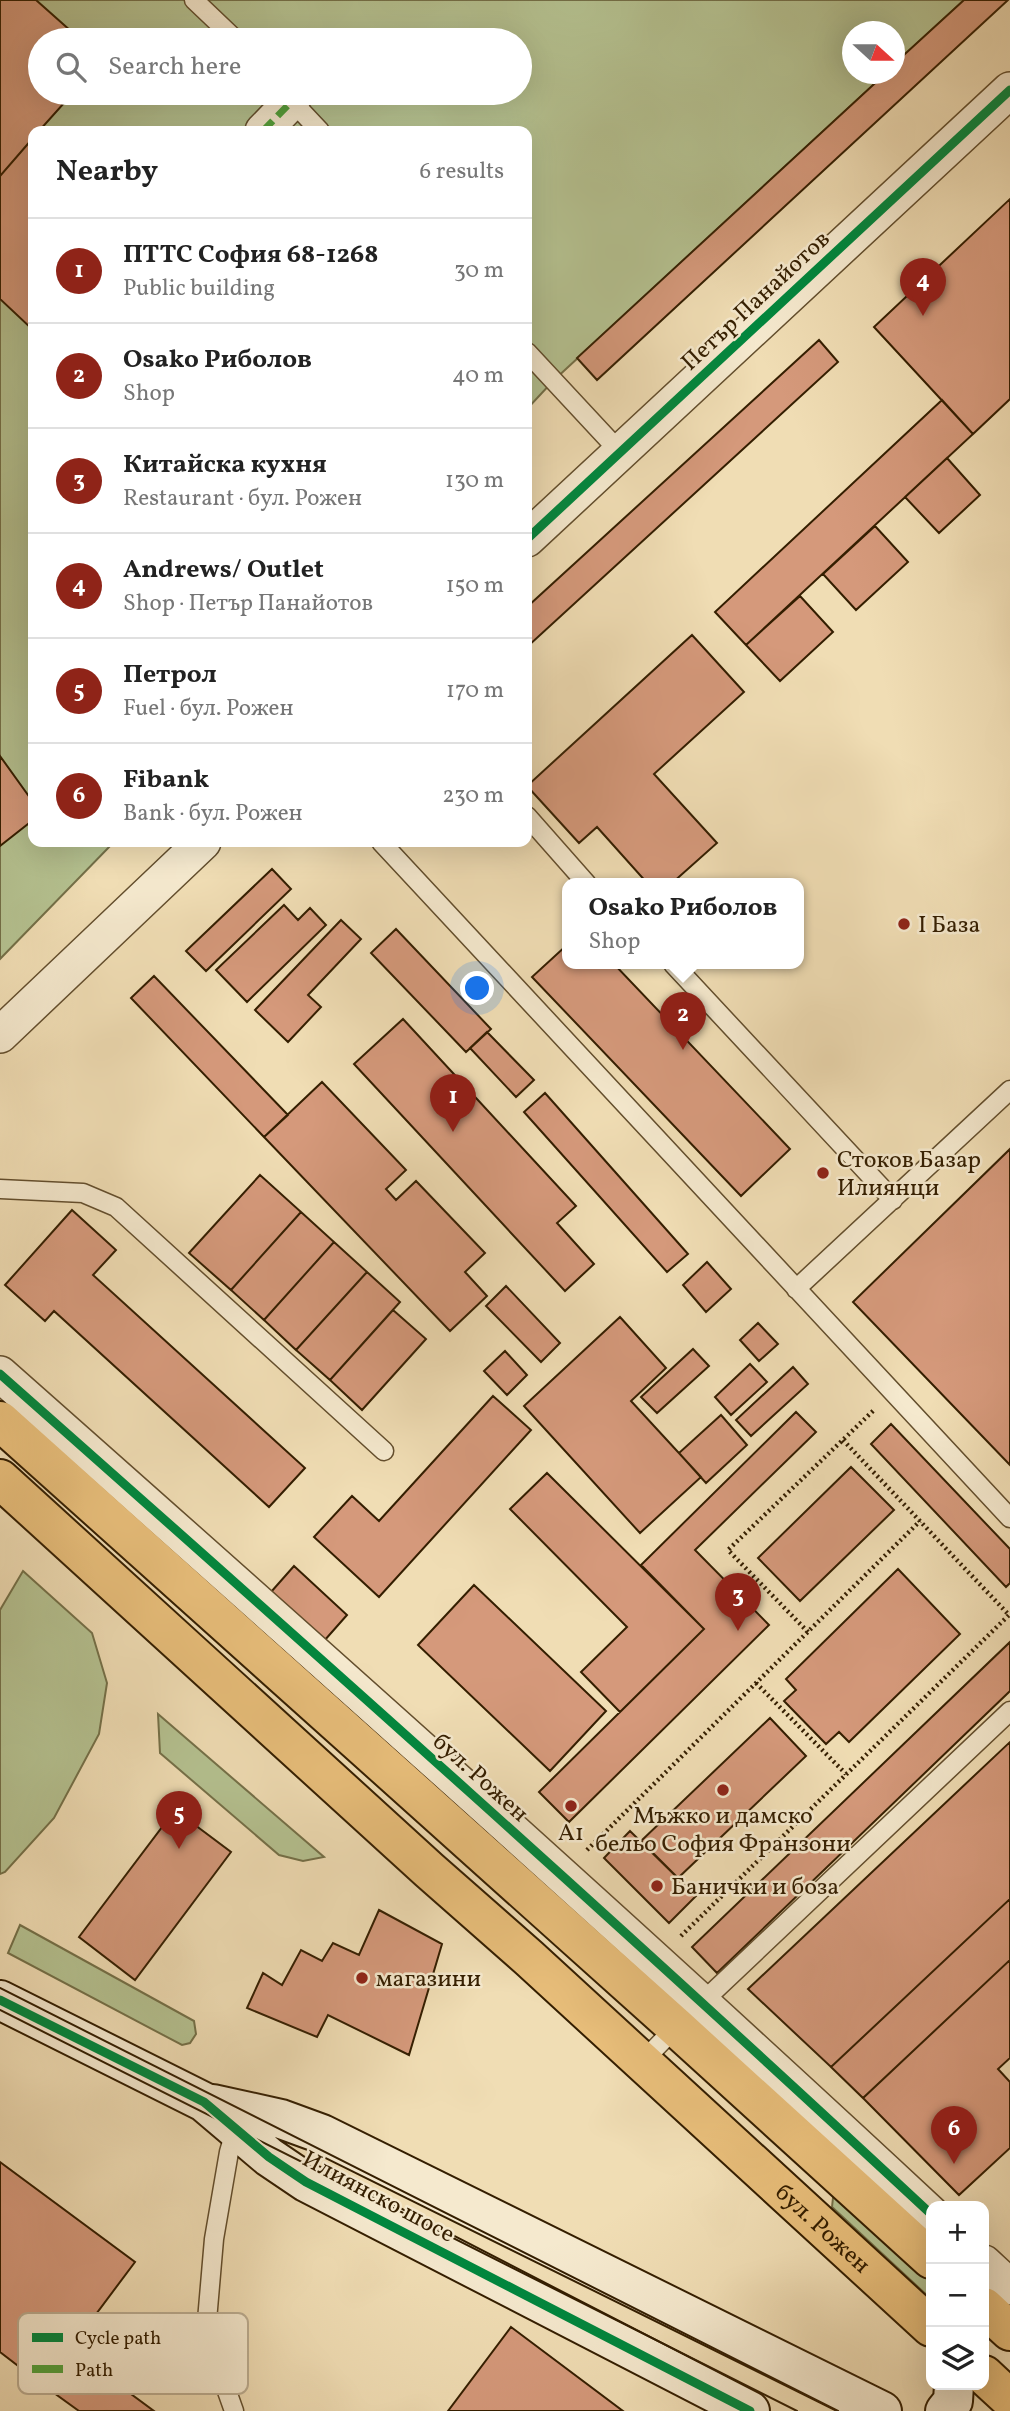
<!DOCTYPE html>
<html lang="en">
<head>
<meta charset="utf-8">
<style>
  :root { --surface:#fff; --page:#f6f6f6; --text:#222; --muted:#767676; --line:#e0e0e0; --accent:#8f2418 }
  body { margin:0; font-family:Vollkorn,serif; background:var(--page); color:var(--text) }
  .controls { position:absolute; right:21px; bottom:21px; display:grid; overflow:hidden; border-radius:14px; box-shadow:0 7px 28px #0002 }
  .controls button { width:63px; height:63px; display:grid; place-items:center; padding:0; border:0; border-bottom:2px solid var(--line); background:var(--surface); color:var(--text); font:35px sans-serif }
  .compass { position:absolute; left:842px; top:21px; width:63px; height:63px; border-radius:50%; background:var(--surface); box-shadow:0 7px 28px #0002; rotate:111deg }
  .you { position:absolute; left:478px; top:989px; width:24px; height:24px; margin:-18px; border:5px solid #fff; border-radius:50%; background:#1a73e8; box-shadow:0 0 0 10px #1a73e833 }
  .badge { display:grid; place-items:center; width:46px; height:46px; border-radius:50%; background:var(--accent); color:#fff; font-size:23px; font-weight:700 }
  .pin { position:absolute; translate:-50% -58px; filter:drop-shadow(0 2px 4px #0008) }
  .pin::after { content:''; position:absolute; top:37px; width:24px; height:21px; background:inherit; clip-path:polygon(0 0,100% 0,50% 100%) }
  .popup { position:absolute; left:562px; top:878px; width:242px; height:91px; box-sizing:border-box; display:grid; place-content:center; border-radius:14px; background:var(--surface); filter:drop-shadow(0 2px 5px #0005); font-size:23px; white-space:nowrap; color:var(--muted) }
  .popup b { font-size:26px; color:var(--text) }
  .popup::after { content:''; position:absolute; left:50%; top:100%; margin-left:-14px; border:14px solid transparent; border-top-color:var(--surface) }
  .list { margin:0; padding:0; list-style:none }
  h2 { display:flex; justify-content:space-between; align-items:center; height:91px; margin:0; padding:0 28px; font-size:30px }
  h2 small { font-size:23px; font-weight:400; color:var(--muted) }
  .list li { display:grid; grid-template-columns:46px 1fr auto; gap:21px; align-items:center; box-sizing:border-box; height:105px; padding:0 28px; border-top:2px solid var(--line) }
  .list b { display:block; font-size:26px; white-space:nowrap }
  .list p { margin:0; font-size:23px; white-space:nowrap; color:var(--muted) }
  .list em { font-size:23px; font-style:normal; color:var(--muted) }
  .icon { flex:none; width:38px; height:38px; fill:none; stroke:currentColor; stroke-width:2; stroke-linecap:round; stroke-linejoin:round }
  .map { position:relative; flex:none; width:1010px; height:2411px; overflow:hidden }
  .search { position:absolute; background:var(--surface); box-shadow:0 7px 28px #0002; left:28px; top:28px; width:504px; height:77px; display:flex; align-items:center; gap:18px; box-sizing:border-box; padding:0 24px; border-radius:38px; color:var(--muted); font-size:26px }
  .panel { position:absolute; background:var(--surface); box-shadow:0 7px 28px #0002; left:28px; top:126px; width:504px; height:721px; border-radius:14px }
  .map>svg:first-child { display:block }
</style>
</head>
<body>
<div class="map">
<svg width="1010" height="2411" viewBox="0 0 1010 2411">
  <rect width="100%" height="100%" fill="#f0ddb4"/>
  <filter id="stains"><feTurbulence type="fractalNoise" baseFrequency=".00286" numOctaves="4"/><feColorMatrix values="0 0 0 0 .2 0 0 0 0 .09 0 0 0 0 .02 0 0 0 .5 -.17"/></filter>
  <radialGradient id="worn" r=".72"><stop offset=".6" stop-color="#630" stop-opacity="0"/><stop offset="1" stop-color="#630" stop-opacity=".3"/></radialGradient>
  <!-- green -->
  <path fill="#b5c291" stroke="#747048" stroke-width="2" fill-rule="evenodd" d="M 0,0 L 964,0 L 895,64 L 894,32 L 852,32 L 852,74 L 885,74 L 553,381 L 527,409 L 527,131 L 33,131 L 33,842 L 114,842 L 0,959 ZM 40,40 L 520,40 L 520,93 L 40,93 Z
    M 23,1571 L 92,1633 L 107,1683 L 99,1734 L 54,1818 L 5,1872 L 0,1874 L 0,1610 Z
    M 158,1714 L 324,1857 L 303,1861 L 279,1855 L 160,1753 Z
    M 20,1925 L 194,2021 L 196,2034 L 190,2043 L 182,2045 L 8,1953 Z
    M 842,2197 L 931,2280 L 931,2299 L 832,2207 L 833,2198 Z"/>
  <!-- building -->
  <path fill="#d5997b" stroke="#341e00" stroke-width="2" d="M 0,0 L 36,0 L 81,40 L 40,40 L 40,93 L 73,93 L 39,131 L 33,131 L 33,138 L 0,176 Z
    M 964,0 L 1008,0 L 597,380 L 577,358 L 885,74 L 894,74 L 894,64 Z
    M 33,138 L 33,330 L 0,299 L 0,176 Z
    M 1010,199 L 1010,399 L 973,434 L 874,327 Z
    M 819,340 L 838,362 L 527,647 L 527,607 Z
    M 942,400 L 973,434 L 746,645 L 715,612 Z
    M 947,458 L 980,495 L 939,533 L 905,497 Z
    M 875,526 L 908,562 L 856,610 L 823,574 Z
    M 800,596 L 833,632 L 780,681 L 746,645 Z
    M 692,635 L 744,692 L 654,774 L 717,843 L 671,884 L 648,884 L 597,827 L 579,843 L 527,786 Z
    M 0,756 L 33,802 L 33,820 L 0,846 Z
    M 272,869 L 291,889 L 206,971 L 186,951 Z
    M 284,905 L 298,920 L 310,908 L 326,925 L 247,1002 L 216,970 Z
    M 341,920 L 361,939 L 308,995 L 321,1007 L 288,1042 L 255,1010 Z
    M 396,929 L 491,1029 L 466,1052 L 371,953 Z
    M 568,944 L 568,964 L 614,964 L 790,1149 L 741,1196 L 532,977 Z
    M 154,976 L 288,1115 L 264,1137 L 131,998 Z
    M 403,1019 L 576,1206 L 557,1223 L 594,1264 L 565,1291 L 354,1064 Z
    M 487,1032 L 534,1080 L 516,1097 L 470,1048 Z
    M 322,1082 L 406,1170 L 386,1189 L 396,1200 L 416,1181 L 485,1253 L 465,1272 L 487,1296 L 450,1331 L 264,1137 Z
    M 545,1093 L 688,1254 L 667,1272 L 524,1112 Z
    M 1010,1149 L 1010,1465 L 853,1302 Z
    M 260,1175 L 301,1212 L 231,1290 L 189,1253 Z
    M 72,1210 L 116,1250 L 93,1275 L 305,1468 L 269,1507 L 54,1311 L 45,1321 L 5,1285 Z
    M 301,1212 L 334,1242 L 264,1320 L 231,1290 Z
    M 334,1242 L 367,1272 L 296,1350 L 264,1320 Z
    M 707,1262 L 731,1289 L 706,1312 L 683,1285 Z
    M 367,1272 L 400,1302 L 330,1380 L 296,1350 Z
    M 506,1286 L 560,1343 L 541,1362 L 486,1306 Z
    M 393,1310 L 426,1339 L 362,1410 L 330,1380 Z
    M 620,1317 L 666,1368 L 631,1401 L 701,1477 L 640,1533 L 524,1406 Z
    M 758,1323 L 778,1344 L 759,1361 L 740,1340 Z
    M 693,1349 L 709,1366 L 657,1413 L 641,1397 Z
    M 505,1351 L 527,1375 L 507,1395 L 484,1371 Z
    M 750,1364 L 767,1382 L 731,1415 L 715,1397 Z
    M 793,1367 L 808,1384 L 751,1436 L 736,1420 Z
    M 493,1396 L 531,1430 L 379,1597 L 314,1537 L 352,1496 L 379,1521 Z
    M 796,1412 L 816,1432 L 695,1550 L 769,1625 L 569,1822 L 539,1792 L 704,1629 L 641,1565 Z
    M 721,1415 L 747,1445 L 706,1483 L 679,1453 Z
    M 891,1424 L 1010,1549 L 1010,1583 L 1006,1587 L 871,1444 Z
    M 851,1467 L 894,1510 L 800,1601 L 758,1558 Z
    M 547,1473 L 704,1629 L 620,1712 L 581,1672 L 627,1627 L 510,1509 Z
    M 294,1566 L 347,1615 L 324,1641 L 271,1592 Z
    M 898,1569 L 960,1634 L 849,1742 L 839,1732 L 826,1744 L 784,1701 L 796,1690 L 786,1679 Z
    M 474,1585 L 606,1711 L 550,1771 L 418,1645 Z
    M 1010,1642 L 1010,1691 L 717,1973 L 692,1947 Z
    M 770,1718 L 806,1756 L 678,1878 L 641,1841 Z
    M 1010,1742 L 1010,1899 L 831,2067 L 748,1989 Z
    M 175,1810 L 231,1852 L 135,1980 L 79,1937 Z
    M 630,1831 L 696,1896 L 669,1923 L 604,1858 Z
    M 1010,1899 L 1010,1960 L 863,2098 L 831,2067 Z
    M 379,1910 L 442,1944 L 409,2055 L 328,2015 L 317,2037 L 247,2008 L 263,1973 L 282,1985 L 301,1950 L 322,1961 L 333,1943 L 359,1955 Z
    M 1010,1960 L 1010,2058 L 998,2069 L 1010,2082 L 1010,2148 L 959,2195 L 863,2098 Z
    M 0,2162 L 135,2262 L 43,2385 L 0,2352 Z
    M 511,2327 L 623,2411 L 448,2411 Z
    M 70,2349 L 154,2411 L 79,2411 L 43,2385 Z"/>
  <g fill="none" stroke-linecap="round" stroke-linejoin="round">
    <!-- lane casing -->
    <g stroke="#634e2d" stroke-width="21">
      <path id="lane" d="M 194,0 L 236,40
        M 289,98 L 320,131
        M 527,352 L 620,452
        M 527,816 L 587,884
        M 381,842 L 1010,1518
        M 673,964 L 893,1200
        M 0,1189 L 83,1193 L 116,1207 L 384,1451
        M 796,1289 L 1010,1090
        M 642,2062 L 676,2027 L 1010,1711
        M 234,2411 L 206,2332 L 214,2239 L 229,2152 L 236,2128"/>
    </g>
    <!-- street casing -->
    <g stroke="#634e2d" stroke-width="38">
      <path id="street" d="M 263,131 L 292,101
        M 527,539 L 1010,90
        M 0,1035 L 203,842
        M 0,1374 C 313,1651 625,1929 931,2214
        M 984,2263 L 1010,2287"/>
    </g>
    <!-- secondary casing -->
    <g stroke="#341e00" stroke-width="42">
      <path id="secondary" d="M 0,2000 L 204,2102 L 269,2157 L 306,2182 L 750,2411
        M 213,2104 L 281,2119 L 322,2134 L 882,2411
        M 945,2411 L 953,2401 L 954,2385"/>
    </g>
    <!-- primary casing -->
    <g stroke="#341e00" stroke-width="42">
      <g id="primary">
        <path d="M 0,1421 L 676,2027 L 931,2259"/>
        <path id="s1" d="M 0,1479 L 429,1870 L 529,1958 L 931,2327"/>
        <path d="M 984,2307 L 1010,2331"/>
        <path d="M 984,2375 L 1010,2399"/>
      </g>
    </g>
    <!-- path -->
    <path stroke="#341e00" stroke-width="4.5" stroke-dasharray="2 3.5" stroke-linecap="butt" d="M 843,1440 L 1009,1615
      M 808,1632 L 728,1550 L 874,1410
      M 756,1683 L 846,1774
      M 587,1850 L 920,1521
      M 681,1936 L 1010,1614"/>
    <!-- lane -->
    <use href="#lane" stroke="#f5e9ce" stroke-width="18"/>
    <!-- street -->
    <use href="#street" stroke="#f5e9ce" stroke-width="35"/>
    <!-- secondary -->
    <use href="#secondary" stroke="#f5e9ce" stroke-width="38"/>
    <!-- primary -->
    <use href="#primary" stroke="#e8be7a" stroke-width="38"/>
    <!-- tram -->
    <path stroke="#341e00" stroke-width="2" d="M 0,1988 L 838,2411
      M 0,2010 L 797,2411"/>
    <!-- quiet -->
    <path stroke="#53a23c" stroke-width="7" stroke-dasharray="14 7" stroke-linecap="butt" d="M 263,131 L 292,101"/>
    <!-- cycleway casing -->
    <g stroke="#f5e9ce" stroke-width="13">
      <path id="cycleway" d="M 527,539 L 1010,90
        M 0,1374 C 313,1651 625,1929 931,2214
        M 0,2000 L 204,2102 L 269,2157 L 306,2182 L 750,2411"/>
    </g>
    <!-- cycleway -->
    <use href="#cycleway" stroke="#00873e" stroke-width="9"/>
  </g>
  <!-- markers -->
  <g fill="#8f2418" stroke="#f5e9ce" stroke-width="2.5">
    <circle cx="904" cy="924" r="7"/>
    <circle cx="823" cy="1173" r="7"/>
    <circle cx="723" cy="1790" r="7"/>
    <circle cx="571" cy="1806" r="7"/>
    <circle cx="657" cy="1886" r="7"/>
    <circle cx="362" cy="1978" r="7"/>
  </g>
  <g text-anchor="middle" stroke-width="5" stroke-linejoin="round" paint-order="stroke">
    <!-- street labels -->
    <g font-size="24" fill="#341e00" stroke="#f5e9ce">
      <text transform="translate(755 300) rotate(-43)" y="8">Петър Панайотов</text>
      <text transform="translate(481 1777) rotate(42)" y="8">бул. Рожен</text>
      <text transform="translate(379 2196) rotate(28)" y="8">Илиянско шосе</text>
      <text dy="8" stroke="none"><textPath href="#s1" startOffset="1113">бул. Рожен</textPath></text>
    </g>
    <!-- poi labels -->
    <g font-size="24" fill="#341e00" stroke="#f5e9ce" text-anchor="start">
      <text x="918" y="932">I База</text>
      <text x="837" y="1167">Стоков Базар<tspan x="837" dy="28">Илиянци</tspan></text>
      <text x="723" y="1823" text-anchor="middle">Мъжко и дамско<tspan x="723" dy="28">бельо София Франзони</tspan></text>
      <text x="571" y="1840" text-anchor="middle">A1</text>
      <text x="671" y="1894">Банички и боза</text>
      <text x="376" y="1986">магазини</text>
    </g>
  </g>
  <!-- legend -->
  <rect x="18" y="2313" width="230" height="81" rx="10" fill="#f5e9ce" stroke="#bbac90" stroke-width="2"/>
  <rect x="32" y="2333" width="31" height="9" fill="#00873e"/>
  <rect x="32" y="2365" width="31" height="8" fill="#53a23c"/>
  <g font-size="19" fill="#341e00">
    <text x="75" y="2344">Cycle path</text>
    <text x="75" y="2376">Path</text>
  </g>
  <rect width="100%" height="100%" filter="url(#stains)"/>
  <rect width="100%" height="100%" fill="url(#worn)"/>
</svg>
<div class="controls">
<button>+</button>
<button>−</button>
<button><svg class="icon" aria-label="layers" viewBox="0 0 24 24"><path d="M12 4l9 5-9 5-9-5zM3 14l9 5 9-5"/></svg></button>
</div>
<svg class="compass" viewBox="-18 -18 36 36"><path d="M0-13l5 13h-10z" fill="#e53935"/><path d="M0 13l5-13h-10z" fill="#767676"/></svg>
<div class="you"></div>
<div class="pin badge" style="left:453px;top:1132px">1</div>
<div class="pin badge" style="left:683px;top:1050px">2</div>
<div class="popup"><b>Osako Риболов</b>Shop</div>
<div class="pin badge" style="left:738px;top:1631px">3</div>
<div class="pin badge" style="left:923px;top:316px">4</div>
<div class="pin badge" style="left:179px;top:1849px">5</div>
<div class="pin badge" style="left:954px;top:2164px">6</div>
<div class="search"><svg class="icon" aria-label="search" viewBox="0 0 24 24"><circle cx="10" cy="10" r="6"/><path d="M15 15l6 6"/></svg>Search here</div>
<section class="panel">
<h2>Nearby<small>6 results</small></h2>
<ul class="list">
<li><span class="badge">1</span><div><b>ПТТС София 68-1268</b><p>Public building</p></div><em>30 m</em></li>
<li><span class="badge">2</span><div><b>Osako Риболов</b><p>Shop</p></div><em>40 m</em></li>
<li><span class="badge">3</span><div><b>Китайска кухня</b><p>Restaurant · бул. Рожен</p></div><em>130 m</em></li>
<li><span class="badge">4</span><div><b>Andrews/ Outlet</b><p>Shop · Петър Панайотов</p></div><em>150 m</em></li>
<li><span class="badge">5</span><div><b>Петрол</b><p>Fuel · бул. Рожен</p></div><em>170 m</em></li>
<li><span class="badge">6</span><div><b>Fibank</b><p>Bank · бул. Рожен</p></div><em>230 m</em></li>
</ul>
</section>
</div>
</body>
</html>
